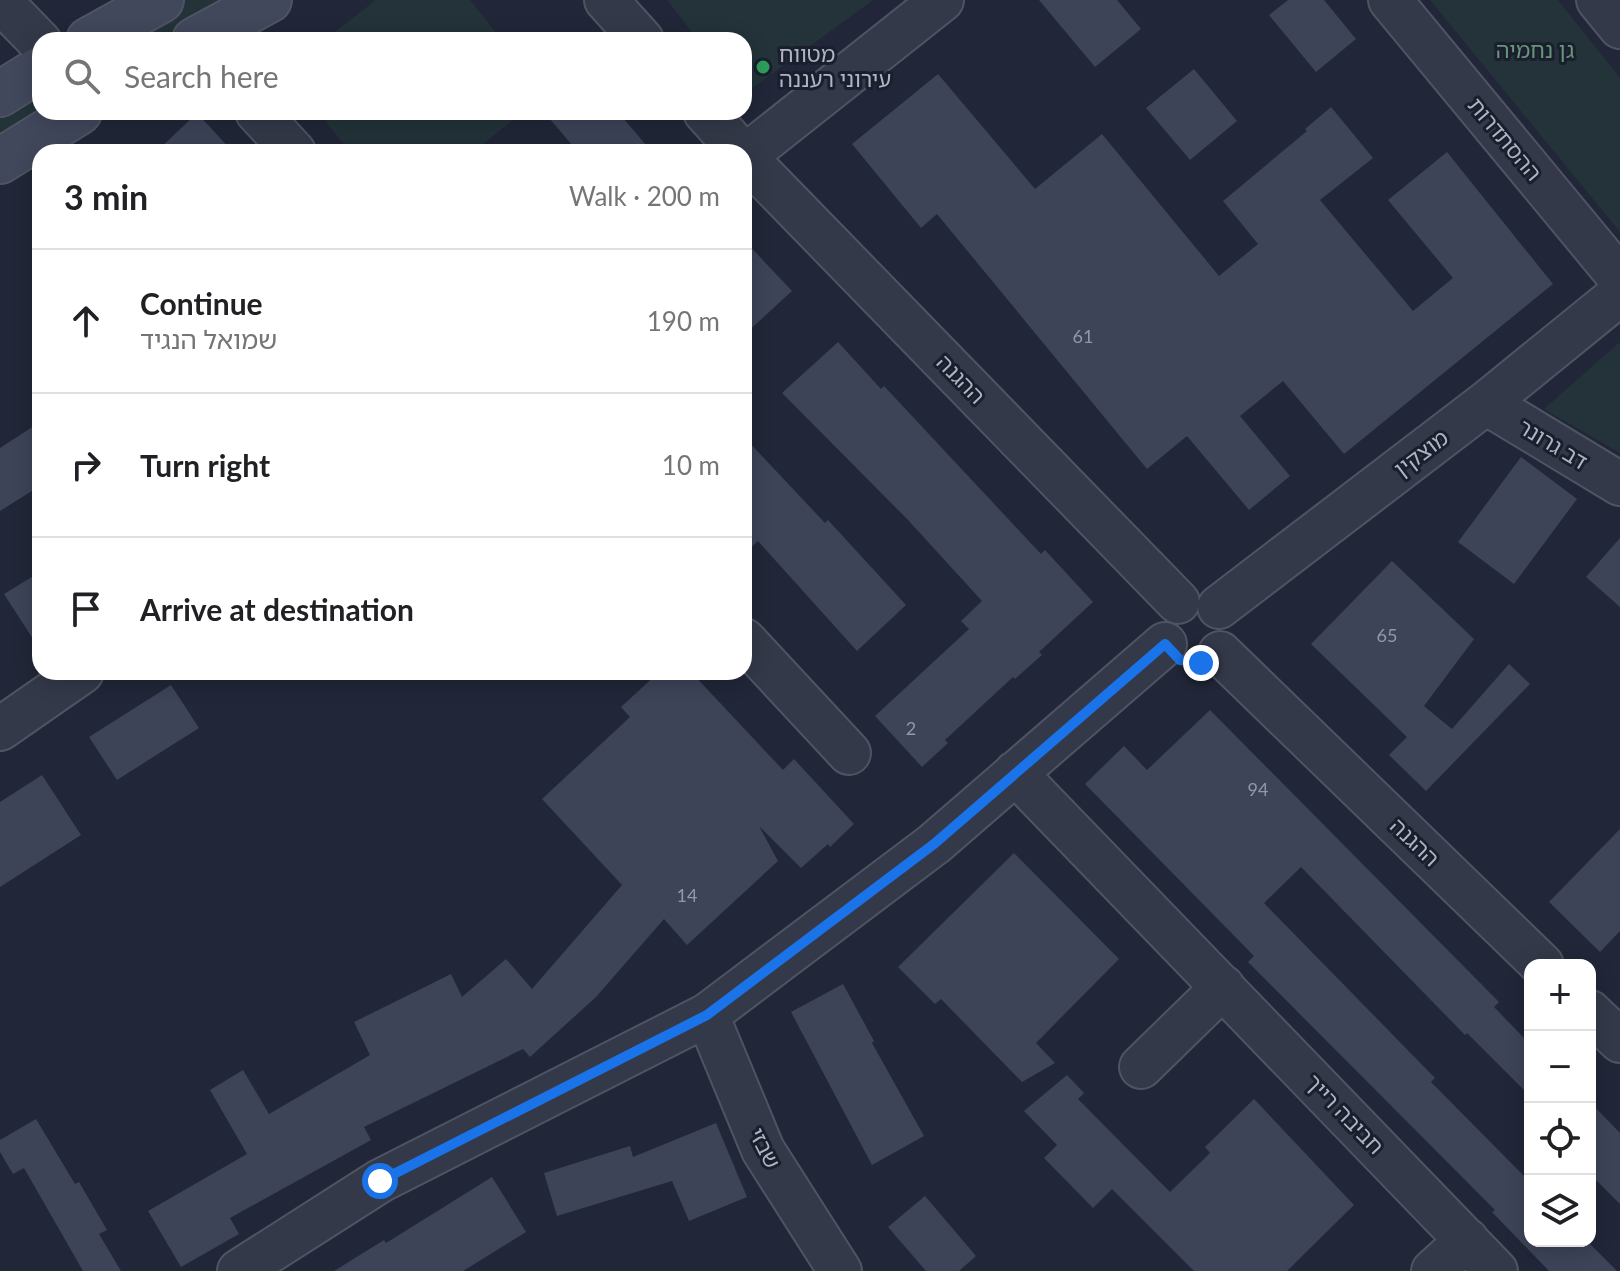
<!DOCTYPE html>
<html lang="en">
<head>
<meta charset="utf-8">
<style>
  :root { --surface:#fff; --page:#f2f2f2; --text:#202124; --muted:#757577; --line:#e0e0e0 }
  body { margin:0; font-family:Lato,"Noto Sans Hebrew",sans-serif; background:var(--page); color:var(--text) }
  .controls { position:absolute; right:24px; bottom:24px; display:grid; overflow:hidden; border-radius:16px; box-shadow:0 4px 20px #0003 }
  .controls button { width:72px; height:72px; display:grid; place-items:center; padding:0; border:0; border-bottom:2px solid var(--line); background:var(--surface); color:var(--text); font:40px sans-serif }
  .stop { position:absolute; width:24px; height:24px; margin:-18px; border:6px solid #1a73e8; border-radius:50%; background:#fff }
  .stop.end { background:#1a73e8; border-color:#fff; box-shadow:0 2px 8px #0008 }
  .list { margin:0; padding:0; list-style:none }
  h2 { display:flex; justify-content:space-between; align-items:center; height:104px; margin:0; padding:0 32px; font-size:34px }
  h2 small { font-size:26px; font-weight:400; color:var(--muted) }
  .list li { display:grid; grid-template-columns:52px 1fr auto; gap:24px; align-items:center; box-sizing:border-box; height:144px; padding:0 32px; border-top:2px solid var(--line) }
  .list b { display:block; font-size:30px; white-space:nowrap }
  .list p { margin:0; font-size:26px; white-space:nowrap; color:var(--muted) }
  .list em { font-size:26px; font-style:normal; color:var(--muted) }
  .icon { flex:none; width:44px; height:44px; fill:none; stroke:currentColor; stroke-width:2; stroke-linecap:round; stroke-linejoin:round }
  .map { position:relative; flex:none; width:1620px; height:1271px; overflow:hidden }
  .search { position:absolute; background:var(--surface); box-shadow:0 4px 20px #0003; left:32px; top:32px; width:720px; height:88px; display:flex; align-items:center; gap:20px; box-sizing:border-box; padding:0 28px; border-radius:24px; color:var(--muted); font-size:30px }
  .panel { position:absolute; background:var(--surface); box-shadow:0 4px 20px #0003; left:32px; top:144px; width:720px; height:536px; border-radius:24px }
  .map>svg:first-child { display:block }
</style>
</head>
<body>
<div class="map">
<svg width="1620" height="1271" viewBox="0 0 1620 1271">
  <rect width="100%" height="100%" fill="#212738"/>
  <!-- green -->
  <path fill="#233339" d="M 175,0 L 251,0 L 179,40 L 104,40 Z
    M 376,0 L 470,0 L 502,40 L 325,40 Z
    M 667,0 L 873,0 L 744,94 L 744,40 L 698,40 Z
    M 1430,0 L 1558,0 L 1620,78 L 1620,232 Z
    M 40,77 L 40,112 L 0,154 L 0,103 Z
    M 318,112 L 523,112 L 473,152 L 350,152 Z
    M 1620,342 L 1620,453 L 1544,409 Z"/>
  <!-- building -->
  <path fill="#3d4458" d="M 1039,0 L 1117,0 L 1141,29 L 1095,67 Z
    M 1288,0 L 1324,0 L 1356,39 L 1316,72 L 1269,15 Z
    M 1194,69 L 1237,121 L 1190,160 L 1146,108 Z
    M 938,74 L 1035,189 L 1102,134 L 1219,276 L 1258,244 L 1223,201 L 1307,131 L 1305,129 L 1331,107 L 1373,158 L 1320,200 L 1413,311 L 1453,278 L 1388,200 L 1447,152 L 1553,284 L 1344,454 L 1283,381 L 1240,416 L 1290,476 L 1249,510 L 1187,436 L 1147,469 L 937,214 L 921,228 L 852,144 Z
    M 544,112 L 618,112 L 652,152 L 578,152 Z
    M 197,113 L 233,152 L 156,152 Z
    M 744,240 L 792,291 L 744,335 Z
    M 838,342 L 881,389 L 884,386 L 1041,554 L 1045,550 L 1093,602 L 1039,652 L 1042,655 L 1015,679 L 1013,677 L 945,740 L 948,743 L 922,767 L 875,716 L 969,629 L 961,621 L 982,601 L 908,520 L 782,393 Z
    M 40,422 L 40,486 L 0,511 L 0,448 Z
    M 744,437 L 825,523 L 828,520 L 906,605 L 857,651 L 758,541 L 744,554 Z
    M 1521,457 L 1577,499 L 1514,584 L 1458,542 Z
    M 1620,538 L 1620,607 L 1586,577 Z
    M 1392,561 L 1474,639 L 1424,706 L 1452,729 L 1509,664 L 1530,684 L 1426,791 L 1389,755 L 1407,737 L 1311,644 Z
    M 40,572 L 40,650 L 4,594 Z
    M 659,672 L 691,672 L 783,770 L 794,759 L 854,824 L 830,847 L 828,844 L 801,868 L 759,826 L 778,861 L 687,945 L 664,919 L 596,997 L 530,1057 L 523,1049 L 364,1127 L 371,1140 L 230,1218 L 239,1234 L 181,1267 L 148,1211 L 247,1154 L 210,1090 L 243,1070 L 269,1114 L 370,1055 L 354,1022 L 451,974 L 462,997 L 506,959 L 532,989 L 622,885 L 542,799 L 630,717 L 621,707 Z
    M 171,685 L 199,728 L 117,780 L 89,737 Z
    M 1210,710 L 1499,1002 L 1494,1007 L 1530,1044 L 1530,1096 L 1467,1033 L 1465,1035 L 1301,867 L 1264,903 L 1435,1078 L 1431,1082 L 1530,1182 L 1530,1241 L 1587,1241 L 1617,1271 L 1549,1271 L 1492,1212 L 1495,1210 L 1248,962 L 1254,956 L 1085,784 L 1124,746 L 1147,770 Z
    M 42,775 L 81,835 L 0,887 L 0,802 Z
    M 1620,829 L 1620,931 L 1600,952 L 1549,902 Z
    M 1014,853 L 1119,959 L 1036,1043 L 1055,1063 L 1022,1082 L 941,999 L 935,1004 L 898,967 Z
    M 843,984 L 874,1041 L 872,1043 L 924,1136 L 872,1165 L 791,1012 Z
    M 1067,1075 L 1084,1093 L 1078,1099 L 1170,1192 L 1210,1153 L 1205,1147 L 1254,1099 L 1354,1205 L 1287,1271 L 1194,1271 L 1112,1189 L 1093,1208 L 1044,1158 L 1057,1145 L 1024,1111 Z
    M 1590,1102 L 1620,1133 L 1620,1204 L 1590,1174 Z
    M 36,1119 L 75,1184 L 79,1182 L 107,1230 L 99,1234 L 121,1271 L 83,1271 L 24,1168 L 13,1174 L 0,1152 L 0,1140 Z
    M 716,1123 L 747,1197 L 689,1221 L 672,1181 L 557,1216 L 544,1173 L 630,1146 L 633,1157 Z
    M 492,1177 L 526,1232 L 463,1271 L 334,1271 L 384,1240 L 386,1243 Z
    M 925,1196 L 976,1256 L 959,1271 L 926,1271 L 888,1227 Z"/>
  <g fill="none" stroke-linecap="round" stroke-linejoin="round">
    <!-- street casing -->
    <g stroke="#4f5463" stroke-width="46">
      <path id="street" d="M 606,0 L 642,40
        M 1390,0 L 1620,278
        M 1598,0 L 1620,27
        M 0,1 L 40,42
        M 257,112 L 294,152
        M 705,112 L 741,152
        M 744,156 L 1178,602
        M 744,157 L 942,0
        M 1486,403 L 1620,484
        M 1219,607 L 1486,403 L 1620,294
        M 744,640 L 849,753
        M 1220,653 L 1542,965
        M 0,729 L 82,672
        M 1015,773 L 1496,1271
        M 1590,1012 L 1620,1041
        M 707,1015 L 763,1150 L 840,1271
        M 1141,1067 L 1223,987
        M 239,1271 L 380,1181 L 707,1015 L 934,844 L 1165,644
        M 1433,1271 L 1467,1240"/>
    </g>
    <!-- secondary casing -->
    <g stroke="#4f5463" stroke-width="48">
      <path id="secondary" d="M 89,40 L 161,0
        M 195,40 L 269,0
        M 0,94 L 40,69
        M 0,161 L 79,112"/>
    </g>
    <!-- street -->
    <use href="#street" stroke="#343949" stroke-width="42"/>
    <!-- secondary -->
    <use href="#secondary" stroke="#42485c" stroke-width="44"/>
  </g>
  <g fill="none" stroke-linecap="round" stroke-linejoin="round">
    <!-- route -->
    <path stroke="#1a73e8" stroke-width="10" d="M 380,1181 L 707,1015 L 934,844 L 1165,644 L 1180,660 L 1201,663"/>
  </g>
  <!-- markers -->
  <circle fill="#2e9e5b" stroke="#1a1f2d" stroke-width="3" cx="763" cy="67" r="8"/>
  <g text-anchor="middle" stroke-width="6" stroke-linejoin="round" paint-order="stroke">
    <!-- number labels -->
    <g font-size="18" fill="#9298aa">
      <text x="1083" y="343">61</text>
      <text x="1387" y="642">65</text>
      <text x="911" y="735">2</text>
      <text x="1258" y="796">94</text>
      <text x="687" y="902">14</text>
    </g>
    <!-- park labels -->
    <g font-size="22" fill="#679579" stroke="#1a1f2d">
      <text x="1535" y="58">גן נחמיה</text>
    </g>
    <!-- poi labels -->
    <g font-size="22" fill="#afb4c5" stroke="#1a1f2d" text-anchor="start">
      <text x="779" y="62">מטווח<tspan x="779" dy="25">עירוני רעננה</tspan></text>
    </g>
    <!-- street labels -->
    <g font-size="22" fill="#afb4c5" stroke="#1a1f2d">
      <text transform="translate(1505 139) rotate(50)" y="8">ההסתדרות</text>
      <text transform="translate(961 379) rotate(46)" y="8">ההגנה</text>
      <text transform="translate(1553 444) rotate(31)" y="8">דב גרונר</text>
      <text transform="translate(1421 453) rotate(-37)" y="8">מוצקין</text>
      <text transform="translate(1415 842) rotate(44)" y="8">ההגנה</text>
      <text transform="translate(1345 1114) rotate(46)" y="8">חביבה רייך</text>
      <text transform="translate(765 1148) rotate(63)" y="8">שבזי</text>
    </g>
  </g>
</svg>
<div class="controls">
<button>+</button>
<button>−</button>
<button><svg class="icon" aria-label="locate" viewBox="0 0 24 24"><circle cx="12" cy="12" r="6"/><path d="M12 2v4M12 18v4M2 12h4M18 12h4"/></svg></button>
<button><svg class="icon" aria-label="layers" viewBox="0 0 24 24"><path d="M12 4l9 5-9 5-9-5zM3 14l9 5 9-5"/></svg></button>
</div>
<div class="stop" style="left:380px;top:1181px"></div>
<div class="stop end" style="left:1201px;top:663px"></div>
<div class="search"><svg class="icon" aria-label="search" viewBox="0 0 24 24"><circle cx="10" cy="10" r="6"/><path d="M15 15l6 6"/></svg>Search here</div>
<section class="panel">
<h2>3 min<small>Walk · 200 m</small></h2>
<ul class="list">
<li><svg class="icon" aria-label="ahead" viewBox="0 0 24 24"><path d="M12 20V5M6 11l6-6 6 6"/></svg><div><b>Continue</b><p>שמואל הנגיד</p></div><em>190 m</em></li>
<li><svg class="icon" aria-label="right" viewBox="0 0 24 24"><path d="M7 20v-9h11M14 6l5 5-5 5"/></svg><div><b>Turn right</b></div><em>10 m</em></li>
<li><svg class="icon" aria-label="arrive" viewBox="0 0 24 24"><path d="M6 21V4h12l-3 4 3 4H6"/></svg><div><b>Arrive at destination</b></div></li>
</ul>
</section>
</div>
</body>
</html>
